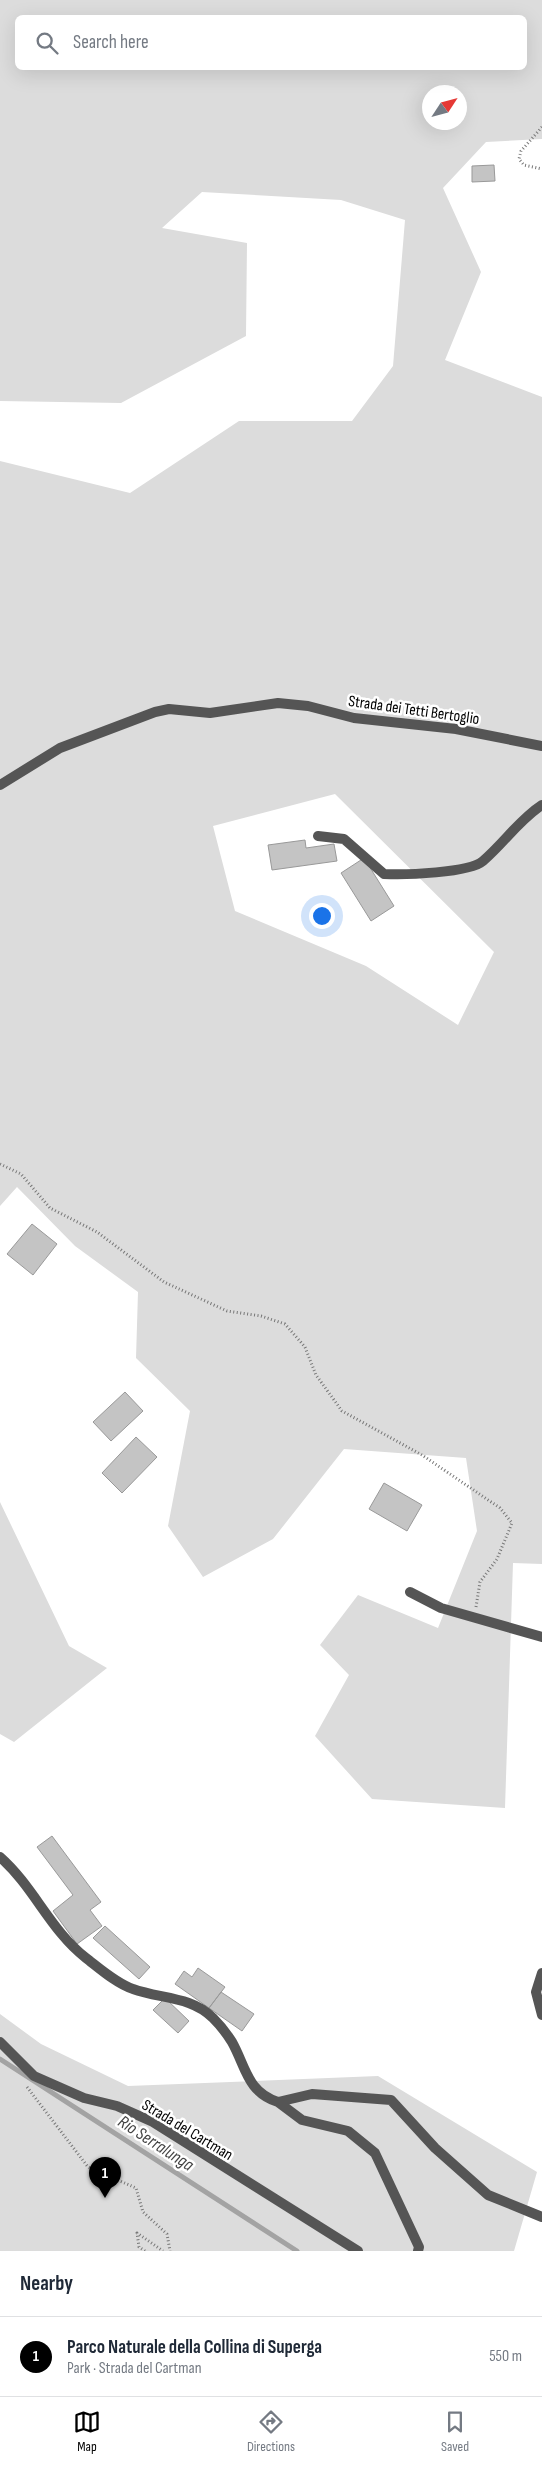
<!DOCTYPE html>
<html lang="en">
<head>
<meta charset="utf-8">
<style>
  :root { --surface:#fff; --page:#f6f6f7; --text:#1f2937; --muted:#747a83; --line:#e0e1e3; --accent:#000 }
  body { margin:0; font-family:"Sofia Sans Condensed",sans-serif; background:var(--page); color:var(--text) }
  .compass { position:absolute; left:422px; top:85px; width:45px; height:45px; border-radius:50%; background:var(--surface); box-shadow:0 5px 20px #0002; rotate:54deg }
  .you { position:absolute; left:321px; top:915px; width:18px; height:18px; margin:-12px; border:4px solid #fff; border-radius:50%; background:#1a73e8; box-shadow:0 0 0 8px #1a73e833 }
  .badge { display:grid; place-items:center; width:32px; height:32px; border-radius:50%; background:var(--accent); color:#fff; font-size:16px; font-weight:700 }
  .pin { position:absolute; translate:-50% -41px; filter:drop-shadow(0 1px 2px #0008) }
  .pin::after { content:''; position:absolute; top:26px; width:18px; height:15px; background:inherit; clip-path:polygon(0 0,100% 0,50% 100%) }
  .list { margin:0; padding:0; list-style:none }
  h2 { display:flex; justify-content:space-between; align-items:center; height:65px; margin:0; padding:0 20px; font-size:21px }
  h2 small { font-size:16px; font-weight:400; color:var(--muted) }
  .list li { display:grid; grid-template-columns:32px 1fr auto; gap:15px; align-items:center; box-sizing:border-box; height:80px; padding:0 20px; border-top:1px solid var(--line) }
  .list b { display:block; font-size:19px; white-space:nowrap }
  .list p { margin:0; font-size:16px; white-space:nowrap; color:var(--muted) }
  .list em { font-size:16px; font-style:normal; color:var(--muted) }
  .icon { flex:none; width:28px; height:28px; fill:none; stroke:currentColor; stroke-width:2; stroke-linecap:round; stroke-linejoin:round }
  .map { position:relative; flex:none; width:542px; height:2251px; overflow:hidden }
  .search { position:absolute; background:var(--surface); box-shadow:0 5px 20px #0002; left:15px; right:15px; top:15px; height:55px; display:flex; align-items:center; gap:12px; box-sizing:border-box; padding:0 18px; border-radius:8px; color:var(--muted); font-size:19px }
  .sheet { height:145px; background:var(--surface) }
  nav { display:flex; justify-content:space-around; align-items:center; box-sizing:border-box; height:70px; border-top:1px solid var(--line); background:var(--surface); font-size:14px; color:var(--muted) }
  nav a { display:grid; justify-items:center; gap:2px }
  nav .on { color:var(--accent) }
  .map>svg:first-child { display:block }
</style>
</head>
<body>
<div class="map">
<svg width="542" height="2251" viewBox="0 0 542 2251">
  <rect width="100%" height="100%" fill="#fff"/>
  <!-- green -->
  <path fill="#dcdcdc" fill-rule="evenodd" d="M 0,0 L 542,0 L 542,139 L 486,142 L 443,188 L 481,272 L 445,360 L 542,397 L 542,1564 L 513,1563 L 505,1808 L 372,1799 L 315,1736 L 349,1675 L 320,1645 L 358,1595 L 438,1628 L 477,1531 L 466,1458 L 344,1449 L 273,1539 L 203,1577 L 168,1526 L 190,1411 L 136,1358 L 138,1292 L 75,1246 L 17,1187 L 0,1206 L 0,461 L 130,493 L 239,421 L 352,421 L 393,366 L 405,220 L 341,200 L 202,192 L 162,228 L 247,243 L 246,336 L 121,403 L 0,401 ZM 18,18 L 524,18 L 524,68 L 18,68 ZM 430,92 L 460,92 L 460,122 L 430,122 ZM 335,794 L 494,952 L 458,1025 L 366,966 L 235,911 L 213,826 Z
    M 0,1502 L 69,1646 L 107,1668 L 14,1742 L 0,1734 Z
    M 0,2014 L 41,2044 L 128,2086 L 378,2076 L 537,2172 L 514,2251 L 0,2251 Z"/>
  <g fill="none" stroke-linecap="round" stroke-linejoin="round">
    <!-- stream -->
    <path stroke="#a3a3a3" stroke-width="5" d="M 0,2059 L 297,2251"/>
  </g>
  <!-- building -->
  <path fill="#c4c4c4" stroke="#999" d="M 494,165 L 495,181 L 472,182 L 472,166 Z
    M 305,840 L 306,848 L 334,844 L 337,861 L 272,870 L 268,845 Z
    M 364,858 L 394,906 L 371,921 L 341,873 Z
    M 32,1224 L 57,1244 L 33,1275 L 7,1254 Z
    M 125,1392 L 143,1411 L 111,1441 L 93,1422 Z
    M 136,1437 L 157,1457 L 122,1493 L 102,1473 Z
    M 384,1483 L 422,1505 L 407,1531 L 369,1509 Z
    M 52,1836 L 101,1902 L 90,1910 L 102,1926 L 77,1944 L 53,1911 L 73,1895 L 37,1847 Z
    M 105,1926 L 150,1967 L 139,1979 L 93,1938 Z
    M 198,1968 L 225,1987 L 209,2008 L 175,1984 L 184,1971 L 192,1977 Z
    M 221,1992 L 254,2014 L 242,2031 L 209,2008 Z
    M 165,1998 L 189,2021 L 178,2033 L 153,2010 Z"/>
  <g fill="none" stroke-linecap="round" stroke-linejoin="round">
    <!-- path -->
    <path stroke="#777" stroke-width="3" stroke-dasharray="1 2.5" stroke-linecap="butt" d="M 542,127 L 521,151 L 519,159 L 524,165 L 542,169
      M 0,1164 L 21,1174 L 50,1208 L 97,1232 L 164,1282 L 227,1311 L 261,1316 L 285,1324 L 305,1347 L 316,1375 L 342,1411 L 422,1455 L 500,1508 L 512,1523 L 497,1559 L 480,1582 L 476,1607
      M 27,2087 L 88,2167 L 136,2188 L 143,2212 L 167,2234 L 170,2251
      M 145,2251 L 139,2247 L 137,2233 L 163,2251"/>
    <!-- street -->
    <path stroke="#555" stroke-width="10" d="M 0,785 L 60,748 L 155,712 L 169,709 L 210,713 L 278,703 L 308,706 L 354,718 L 456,729 L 542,746
      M 318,836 L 344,839 L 384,874 C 405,875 469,873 483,861 C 504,843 519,820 542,805
      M 410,1592 L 441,1608 L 542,1637
      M 0,1857 C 34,1887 50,1930 86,1958 C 99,1968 117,1984 133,1989 C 160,1999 191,1996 213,2018 C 220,2025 227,2034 232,2042 C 246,2067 247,2092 278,2102
      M 542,1973 L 536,1992 L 542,2015
      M 0,2042 L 34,2076 L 84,2098 L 117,2106 L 153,2122 L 358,2251
      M 418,2251 L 419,2247 L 375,2153 L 348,2131 L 302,2120 L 278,2102 L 312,2094 L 391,2100 L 435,2148 L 488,2195 L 542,2217"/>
  </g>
  <g text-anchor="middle" stroke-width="5" stroke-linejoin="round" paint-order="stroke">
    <!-- street labels -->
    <g font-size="16" fill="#000" stroke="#fff">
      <text transform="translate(414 709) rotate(8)" y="6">Strada dei Tetti Bertoglio</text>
      <text transform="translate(188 2129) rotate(31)" y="6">Strada del Cartman</text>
    </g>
    <!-- water labels -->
    <g font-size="18" font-style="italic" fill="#444" stroke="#fff">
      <text transform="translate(156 2143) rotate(33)" y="6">Rio Serralunga</text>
    </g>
  </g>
</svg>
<svg class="compass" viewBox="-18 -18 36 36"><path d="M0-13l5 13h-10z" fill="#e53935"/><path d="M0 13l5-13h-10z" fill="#747a83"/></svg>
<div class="you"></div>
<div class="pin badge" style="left:105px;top:2198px">1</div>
<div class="search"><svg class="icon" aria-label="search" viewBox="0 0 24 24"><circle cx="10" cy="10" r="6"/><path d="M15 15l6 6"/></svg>Search here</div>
</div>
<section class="sheet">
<h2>Nearby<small></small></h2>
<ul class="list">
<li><span class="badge">1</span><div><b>Parco Naturale della Collina di Superga</b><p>Park · Strada del Cartman</p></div><em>550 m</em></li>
</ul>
</section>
<nav>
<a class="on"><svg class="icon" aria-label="map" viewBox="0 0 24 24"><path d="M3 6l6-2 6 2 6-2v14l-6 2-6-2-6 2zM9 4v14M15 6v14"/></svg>Map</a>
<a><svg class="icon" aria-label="directions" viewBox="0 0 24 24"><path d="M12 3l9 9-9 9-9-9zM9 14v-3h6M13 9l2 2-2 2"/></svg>Directions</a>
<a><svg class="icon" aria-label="saved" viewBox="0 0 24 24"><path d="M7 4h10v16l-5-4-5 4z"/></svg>Saved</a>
</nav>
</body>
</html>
